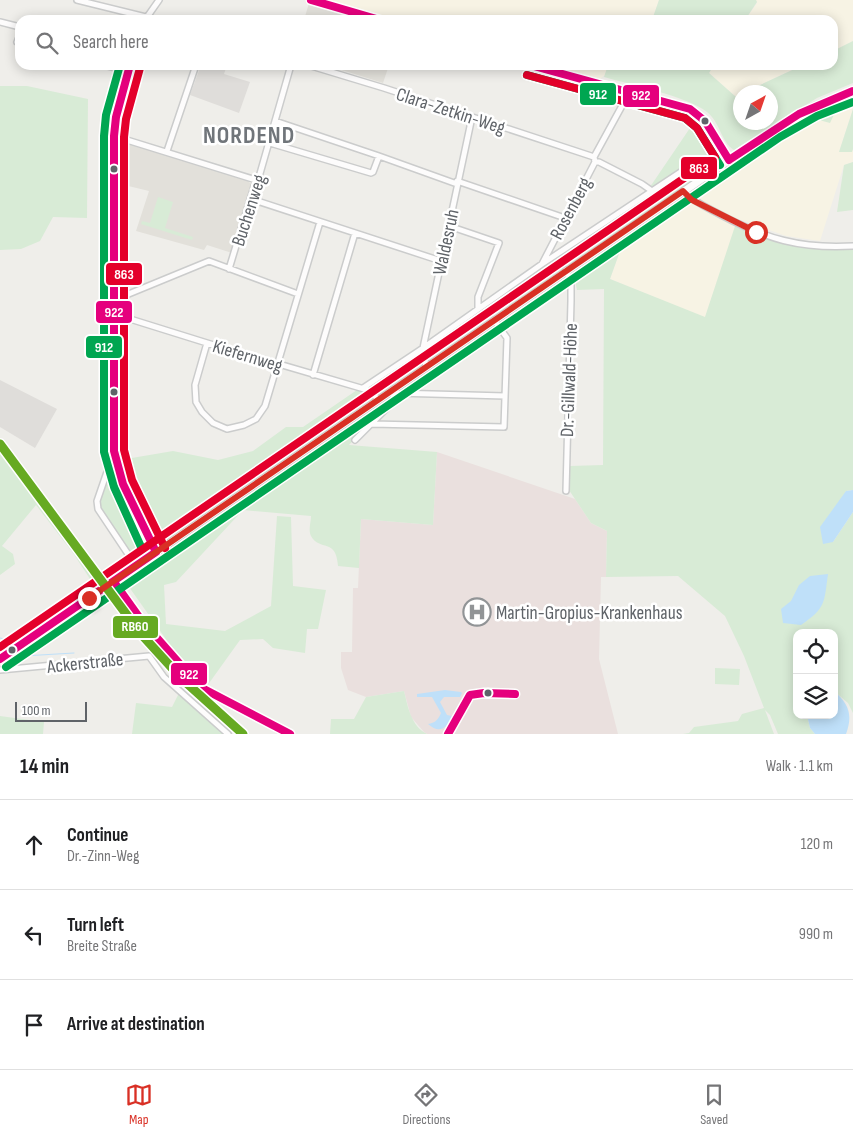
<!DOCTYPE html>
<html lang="en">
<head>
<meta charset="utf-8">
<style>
  :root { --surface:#fff; --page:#f2f2f2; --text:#202124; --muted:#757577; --line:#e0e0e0; --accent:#d93025 }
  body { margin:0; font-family:"Sofia Sans Condensed",sans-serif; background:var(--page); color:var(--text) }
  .controls { position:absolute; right:15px; bottom:15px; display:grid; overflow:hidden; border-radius:10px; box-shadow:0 2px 12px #0003 }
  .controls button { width:45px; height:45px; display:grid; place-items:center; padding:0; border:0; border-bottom:1px solid var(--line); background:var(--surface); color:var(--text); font:25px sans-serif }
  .compass { position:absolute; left:733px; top:85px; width:45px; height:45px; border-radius:50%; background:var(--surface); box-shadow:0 2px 12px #0003; rotate:40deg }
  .scale { position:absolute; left:15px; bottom:12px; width:72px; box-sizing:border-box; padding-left:5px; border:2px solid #5f6368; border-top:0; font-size:14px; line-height:18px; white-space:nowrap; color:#5f6368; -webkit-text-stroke:4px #fff; paint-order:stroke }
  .stop { position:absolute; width:15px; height:15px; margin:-11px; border:4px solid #d93025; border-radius:50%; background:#fff }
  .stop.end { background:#d93025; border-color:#fff; box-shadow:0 1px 5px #0008 }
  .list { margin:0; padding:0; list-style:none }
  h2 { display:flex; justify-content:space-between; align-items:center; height:65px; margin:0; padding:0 20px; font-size:21px }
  h2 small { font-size:16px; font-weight:400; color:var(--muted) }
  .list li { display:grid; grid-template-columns:32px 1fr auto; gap:15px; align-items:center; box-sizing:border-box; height:90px; padding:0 20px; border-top:1px solid var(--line) }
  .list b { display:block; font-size:19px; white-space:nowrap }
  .list p { margin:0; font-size:16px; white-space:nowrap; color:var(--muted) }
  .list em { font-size:16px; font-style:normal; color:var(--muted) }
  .icon { flex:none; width:28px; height:28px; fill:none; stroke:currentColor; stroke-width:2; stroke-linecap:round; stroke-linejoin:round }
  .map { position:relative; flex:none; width:853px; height:734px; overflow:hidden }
  .search { position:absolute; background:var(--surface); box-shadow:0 2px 12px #0003; left:15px; right:15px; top:15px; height:55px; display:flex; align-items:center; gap:12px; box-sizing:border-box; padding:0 18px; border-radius:15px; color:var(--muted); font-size:19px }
  .sheet { height:335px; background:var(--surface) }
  nav { display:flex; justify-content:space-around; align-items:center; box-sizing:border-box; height:70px; border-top:1px solid var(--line); background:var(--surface); font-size:14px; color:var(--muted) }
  nav a { display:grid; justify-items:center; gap:2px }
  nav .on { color:var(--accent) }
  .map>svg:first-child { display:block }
</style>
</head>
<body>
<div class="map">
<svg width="853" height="734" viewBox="0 0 853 734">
  <rect width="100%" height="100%" fill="#efeeea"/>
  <!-- commercial -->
  <path fill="#f7f3e4" d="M 322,0 L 659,0 L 652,20 L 389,20 Z
    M 756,0 L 853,0 L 853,41 L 833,51 L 833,20 L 745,20 L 757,3 Z
    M 543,65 L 608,65 L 605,75 L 597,81 Z
    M 714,65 L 803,65 L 745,92 L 740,92 L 740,95 L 736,97 L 709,73 Z
    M 853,98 L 853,109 L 839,152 L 851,152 L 853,149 L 853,162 L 844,165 L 820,241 L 786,236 L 738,219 L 705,318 L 610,279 L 624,240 L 808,116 L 836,102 Z"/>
  <!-- industrial -->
  <path fill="#dfddda" d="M 201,65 L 227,65 L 224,74 L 250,82 L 239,113 L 190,95 Z
    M 0,380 L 57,409 L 35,448 L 0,427 Z"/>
  <!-- education -->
  <path fill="#e2e0da" d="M 309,3 L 367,20 L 304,20 Z
    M 326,65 L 389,65 L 383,83 Z
    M 124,142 L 247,180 L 252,185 L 232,253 L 207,245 L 204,250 L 136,231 L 149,191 L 120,184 L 121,144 Z"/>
  <!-- medical -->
  <path fill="#eae0de" d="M 437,452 L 575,499 L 591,523 L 607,531 L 606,577 L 601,577 L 599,659 L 618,734 L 427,734 L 424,732 L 411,717 L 404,691 L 366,697 L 348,690 L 341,668 L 341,652 L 352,652 L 353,588 L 358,588 L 361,519 L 433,525 Z"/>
  <!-- green -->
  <path fill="#d8ebd6" d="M 659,0 L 756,0 L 757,2 L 745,20 L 652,20 Z
    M 853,41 L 853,83 L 817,98 L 734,150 C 721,142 720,122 707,112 C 687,96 631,85 604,77 L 608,65 L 714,65 L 709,73 L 736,97 L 740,95 L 740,122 L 770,122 L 770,92 L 745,92 L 803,65 L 833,65 L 833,51 Z
    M 0,86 L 27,86 L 88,99 L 87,218 L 53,217 L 40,241 L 21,249 L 0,250 Z
    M 837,99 L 840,102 L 830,123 L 819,120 L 814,122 L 803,118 L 803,115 Z
    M 853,109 L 853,149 L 852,152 L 839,152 Z
    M 692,113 C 705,122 720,140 722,157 L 713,167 L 185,529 L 165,542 L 164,541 L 159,542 L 156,541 L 129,484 L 120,460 L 173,451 L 218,460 L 253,451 L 286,427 L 303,427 L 640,196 L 652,184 L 692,125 Z
    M 853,162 L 853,210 L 837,212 L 844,165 Z
    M 158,197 L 173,202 L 165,228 L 193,237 L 192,240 L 141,224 L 142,221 L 150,223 Z
    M 736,223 L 783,242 L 853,246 L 853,490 L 846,491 L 833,542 L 853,512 L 853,713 L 848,703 L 834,691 L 834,633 L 797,633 L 795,684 L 797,715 L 807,715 L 810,728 L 815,734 L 778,734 L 770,715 L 765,710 L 774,734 L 683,734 L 689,733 L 694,727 L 738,721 L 742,714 L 764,708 L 744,656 L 725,616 L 678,576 L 606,577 L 607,531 L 591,523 L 569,490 L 570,466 L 603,465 L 604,289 L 577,290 L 574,276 L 624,240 L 610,279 L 705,317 Z
    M 383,400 L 385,404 L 349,445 L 437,452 L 433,525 L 361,519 L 359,568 L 338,566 C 336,537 320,552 311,536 C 308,530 311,522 311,516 L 243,510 L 176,582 L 164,585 L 166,624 L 225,631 L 271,606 L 277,516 L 291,517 L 293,586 L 326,590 L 318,629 L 307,629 L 305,653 L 273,648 L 263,639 L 240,640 L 207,686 L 168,642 L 129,587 L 127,583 L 129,578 L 160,561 L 236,503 L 237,499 Z
    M 0,448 C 36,490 68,535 99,581 L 94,585 L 73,553 L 36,505 L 2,546 L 13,554 L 15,564 L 0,575 Z
    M 111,469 L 114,469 L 146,548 L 145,553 L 134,560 L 101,510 C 98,497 104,480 111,469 Z
    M 715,668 L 740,669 L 739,685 L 715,684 Z
    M 404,691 C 408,707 411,726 427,734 L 330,734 L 331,719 L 354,719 L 366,697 Z
    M 179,693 L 225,734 L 132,734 L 136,703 L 172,707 Z
    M 0,716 L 44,722 L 43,734 L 0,734 Z"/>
  <!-- water -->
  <path fill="#bfe0f9" d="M 853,490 L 853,512 L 833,542 L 823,544 L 820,527 L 846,491 Z
    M 828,574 C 824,603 826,608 801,625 L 783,623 L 781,609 L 791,601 L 799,585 L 810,576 Z
    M 445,690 L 461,692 L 462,693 L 460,697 L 444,697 L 440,702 L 447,715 L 452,716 C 447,729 439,734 428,724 C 435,723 438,720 441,713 L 432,697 L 417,697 L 417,694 Z
    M 834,691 C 849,704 853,715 846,734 L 815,734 L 810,728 L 807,715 L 834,715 Z"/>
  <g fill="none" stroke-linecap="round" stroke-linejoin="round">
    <!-- stream -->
    <path stroke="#bfe0f9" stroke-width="1" d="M 0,638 L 9,640
      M 20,654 L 23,656 L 74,653"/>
    <!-- street casing -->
    <g stroke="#cbcccc" stroke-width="8">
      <path id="street" d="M 77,0 L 158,20
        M 311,0 L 380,20
        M 145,20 L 159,0
        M 0,22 L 20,27
        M 20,35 L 17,42 L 20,43
        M 104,65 L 128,71
        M 130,65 L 116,117 L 114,136 L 114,451 L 123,484 L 156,552
        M 308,65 L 384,88 L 594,157
        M 530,65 L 690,109 L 705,121 L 729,160
        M 275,121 L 379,156 L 457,184
        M 114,136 L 256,180
        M 270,143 L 371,173 L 373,172 L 379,156
        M 167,151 L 196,65
        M 595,162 L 599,162 L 642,184 L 652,191
        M 457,181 L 565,218
        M 683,191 C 694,202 706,207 719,214 C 766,239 800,249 853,246
        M 251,199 L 441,261
        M 449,226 L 499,243 L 478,297 L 478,309
        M 542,264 L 595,162 L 594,157 L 629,93
        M 229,269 L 256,180 L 259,177 L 291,65
        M 114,300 L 209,261 L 298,294
        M 114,314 L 207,343 L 371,391 L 378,400
        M 207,343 L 195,385 L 196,402 L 202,412 L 213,423 L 227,429 L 244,425 L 256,419 L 265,406 L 320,222
        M 426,367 L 423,348 L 472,117
        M 313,375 L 355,233
        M 363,388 L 423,348 L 542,264 L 682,171
        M 392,390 L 395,393 L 505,396
        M 372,424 L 504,427 L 507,338 L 494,320
        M 355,440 L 389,406 L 395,393
        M 117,464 L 108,469 L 97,501 L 98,509 L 136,566
        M 566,491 L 571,301 L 571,281 L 566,270
        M 0,670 L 149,656 L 164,677 L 228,734"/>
    </g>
    <!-- secondary casing -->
    <g stroke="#cacacb" stroke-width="9">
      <path id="secondary" d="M 114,582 L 142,621 L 180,666 L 200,687 L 290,734
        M 0,659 L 775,129 L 813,107 L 853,91"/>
    </g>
    <!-- street -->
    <use href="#street" stroke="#fdfcfc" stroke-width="5"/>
    <!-- secondary -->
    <use href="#secondary" stroke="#fdfcfc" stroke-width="7"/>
    <!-- bus-1 casing -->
    <g stroke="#fff" stroke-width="11">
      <path id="bus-1" d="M 311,0 L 380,20
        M 130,65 L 116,117 L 114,136 L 114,451 L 123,484 L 156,552
        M 530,65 L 690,109 L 705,121 L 729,160
        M 729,160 L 799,114 L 853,91
        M 114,582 L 142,621 L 200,687 L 290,734
        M 0,659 L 156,552
        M 448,734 L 470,695 L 484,693 L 515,694"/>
    </g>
    <!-- bus-2 casing -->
    <g stroke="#fff" stroke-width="11">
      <path id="bus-2" d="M 120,65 L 106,115 L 104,136 L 104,452 L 114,487 L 142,549
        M 527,75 L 685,118 L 697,128 L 720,165
        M 6,667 L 780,137 L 817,116 L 853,102"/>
    </g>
    <!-- bus-3 casing -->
    <g stroke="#fff" stroke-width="11">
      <path id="bus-3" d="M 140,68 L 126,119 L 124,137 L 124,450 L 132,480 L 165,548
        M 0,647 L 715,157 L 697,128 L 685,118 L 527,75"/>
    </g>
    <!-- bus-1 -->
    <use href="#bus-1" stroke="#e5007d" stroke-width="8"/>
    <!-- bus-2 -->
    <use href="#bus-2" stroke="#00a651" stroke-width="8"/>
    <!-- bus-3 -->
    <use href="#bus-3" stroke="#e4002b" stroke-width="8"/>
    <!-- rail-1 casing -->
    <g stroke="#fff" stroke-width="12">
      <path id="rail-1" d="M 0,444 L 141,634 L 182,679 L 243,734"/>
    </g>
    <!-- rail-1 -->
    <use href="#rail-1" stroke="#6a2" stroke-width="9"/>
  </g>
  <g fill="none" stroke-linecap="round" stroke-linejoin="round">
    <!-- route -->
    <path stroke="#d93025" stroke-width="6" d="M 89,598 L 683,191 L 692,200 L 756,232"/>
  </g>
  <!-- icons -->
  <defs>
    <g id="hospital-ring" transform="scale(1.4375)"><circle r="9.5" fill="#fff" stroke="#919496" stroke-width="1.5"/><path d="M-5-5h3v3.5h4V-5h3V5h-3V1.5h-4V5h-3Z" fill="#919496"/></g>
  </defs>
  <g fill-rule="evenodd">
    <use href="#hospital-ring" x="477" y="612"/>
  </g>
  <!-- markers -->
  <g fill="#5f6368" stroke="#fff" stroke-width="2">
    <circle cx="705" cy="121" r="4.5"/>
    <circle cx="114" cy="169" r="4.5"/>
    <circle cx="114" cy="392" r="4.5"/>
    <circle cx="12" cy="650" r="4.5"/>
    <circle cx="488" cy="693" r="4.5"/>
  </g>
  <g text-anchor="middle" stroke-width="5" stroke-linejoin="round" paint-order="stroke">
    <!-- street labels -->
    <g font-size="19" fill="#5f6368" stroke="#fff">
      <text transform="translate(451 110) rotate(18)" y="7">Clara-Zetkin-Weg</text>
      <text transform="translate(570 208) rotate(-62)" y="7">Rosenberg</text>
      <text transform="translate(248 210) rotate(-72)" y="7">Buchenweg</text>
      <text transform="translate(445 242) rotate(-78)" y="7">Waldesruh</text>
      <text transform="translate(248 355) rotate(17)" y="7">Kiefernweg</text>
      <text transform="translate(568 380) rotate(-88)" y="7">Dr.-Gillwald-Höhe</text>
      <text transform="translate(85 662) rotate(-6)" y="7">Ackerstraße</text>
    </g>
    <!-- poi labels -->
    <g font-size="19" fill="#5f6368" stroke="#fff" text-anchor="start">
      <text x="496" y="619">Martin-Gropius-Krankenhaus</text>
    </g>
    <!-- district labels -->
    <g font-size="24" font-weight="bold" letter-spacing="1" fill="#70757a" stroke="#fff">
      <text x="249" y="143">NORDEND</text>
    </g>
  </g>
  <g stroke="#fff" stroke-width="2">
    <rect x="579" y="82" width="38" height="24" rx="5" fill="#00a651"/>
    <rect x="622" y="84" width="38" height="24" rx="5" fill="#e5007d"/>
    <rect x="680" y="156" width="38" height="24" rx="5" fill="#e4002b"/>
    <rect x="105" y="262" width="38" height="24" rx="5" fill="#e4002b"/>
    <rect x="95" y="300" width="38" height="24" rx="5" fill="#e5007d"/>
    <rect x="85" y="335" width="38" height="24" rx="5" fill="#00a651"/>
    <rect x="112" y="615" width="47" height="24" rx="5" fill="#6a2"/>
    <rect x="170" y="662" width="38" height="24" rx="5" fill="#e5007d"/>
  </g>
  <g font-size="14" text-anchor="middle" font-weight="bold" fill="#fff">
    <text x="598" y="99">912</text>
    <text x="641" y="100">922</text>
    <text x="699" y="173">863</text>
    <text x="124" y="279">863</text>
    <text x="114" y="317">922</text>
    <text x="104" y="352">912</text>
    <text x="135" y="631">RB60</text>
    <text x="189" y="679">922</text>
  </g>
</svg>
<div class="controls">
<button><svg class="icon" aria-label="locate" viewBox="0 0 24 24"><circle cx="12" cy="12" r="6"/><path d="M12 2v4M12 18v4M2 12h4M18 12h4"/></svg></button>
<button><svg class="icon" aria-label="layers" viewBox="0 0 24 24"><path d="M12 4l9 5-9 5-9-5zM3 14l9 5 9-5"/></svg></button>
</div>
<svg class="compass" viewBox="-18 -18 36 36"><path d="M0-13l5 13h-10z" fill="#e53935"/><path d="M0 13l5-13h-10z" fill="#757577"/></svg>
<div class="scale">100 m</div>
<div class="stop" style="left:756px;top:232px"></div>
<div class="stop end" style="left:89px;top:598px"></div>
<div class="search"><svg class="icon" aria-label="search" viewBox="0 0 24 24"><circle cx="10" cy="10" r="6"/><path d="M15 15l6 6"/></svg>Search here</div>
</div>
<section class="sheet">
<h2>14 min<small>Walk · 1.1 km</small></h2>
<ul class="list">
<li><svg class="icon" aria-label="ahead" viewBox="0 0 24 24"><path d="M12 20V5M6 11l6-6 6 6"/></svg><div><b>Continue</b><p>Dr.-Zinn-Weg</p></div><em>120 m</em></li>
<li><svg class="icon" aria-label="left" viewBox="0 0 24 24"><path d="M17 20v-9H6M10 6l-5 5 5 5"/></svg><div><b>Turn left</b><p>Breite Straße</p></div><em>990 m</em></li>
<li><svg class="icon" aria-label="arrive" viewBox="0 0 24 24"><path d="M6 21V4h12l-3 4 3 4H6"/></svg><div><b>Arrive at destination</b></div></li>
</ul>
</section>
<nav>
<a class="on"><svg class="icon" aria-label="map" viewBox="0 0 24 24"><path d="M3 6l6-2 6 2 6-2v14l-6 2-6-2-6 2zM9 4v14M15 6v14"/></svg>Map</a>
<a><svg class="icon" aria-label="directions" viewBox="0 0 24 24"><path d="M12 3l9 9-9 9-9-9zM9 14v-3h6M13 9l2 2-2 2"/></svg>Directions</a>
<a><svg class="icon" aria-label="saved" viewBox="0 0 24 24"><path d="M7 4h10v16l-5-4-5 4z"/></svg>Saved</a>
</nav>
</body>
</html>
